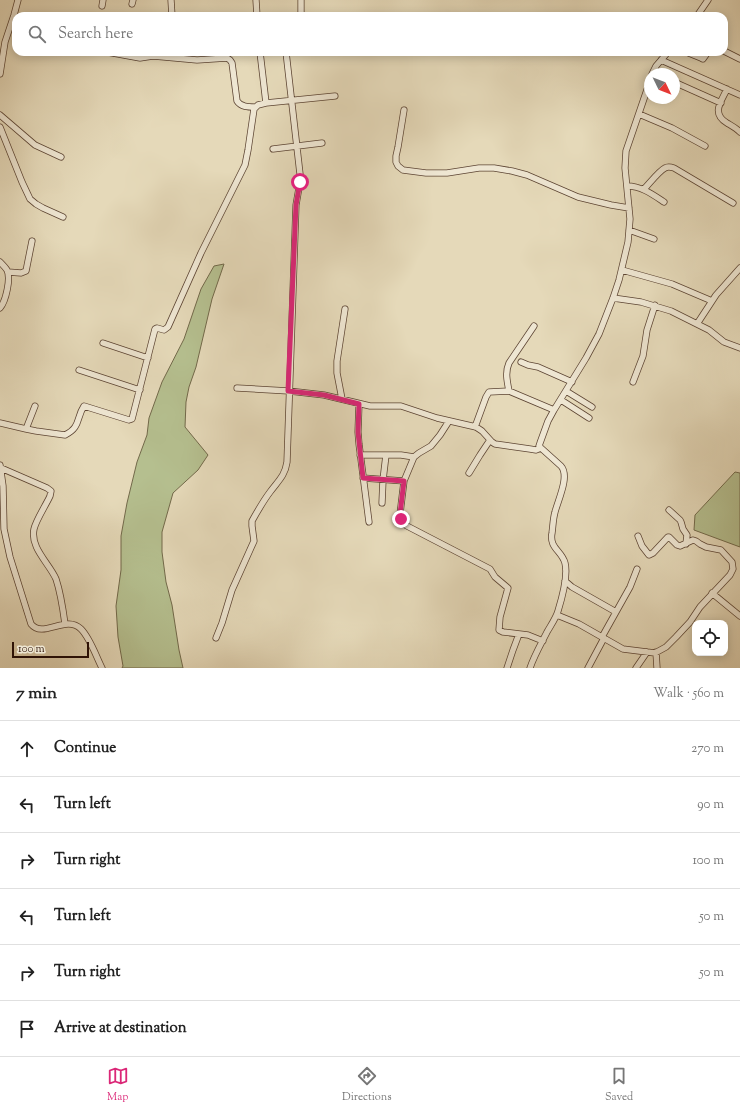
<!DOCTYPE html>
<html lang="en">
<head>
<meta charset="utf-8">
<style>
  :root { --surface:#fff; --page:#f6f6f6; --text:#222; --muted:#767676; --line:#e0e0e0; --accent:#db2777 }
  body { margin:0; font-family:"Sorts Mill Goudy",serif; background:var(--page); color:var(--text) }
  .controls { position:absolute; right:12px; bottom:12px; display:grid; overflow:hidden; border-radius:8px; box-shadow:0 2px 10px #0003 }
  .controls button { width:36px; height:36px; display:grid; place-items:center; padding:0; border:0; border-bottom:1px solid var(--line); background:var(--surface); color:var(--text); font:20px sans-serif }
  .compass { position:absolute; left:644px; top:68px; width:36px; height:36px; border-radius:50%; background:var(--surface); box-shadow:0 2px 10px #0003; rotate:133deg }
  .scale { position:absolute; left:12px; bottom:10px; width:77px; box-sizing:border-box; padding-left:4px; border:2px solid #2f1306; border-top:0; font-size:11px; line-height:14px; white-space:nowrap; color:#2f1306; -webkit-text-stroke:3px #eee6d2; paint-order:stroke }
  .stop { position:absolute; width:12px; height:12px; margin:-9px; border:3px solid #db2777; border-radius:50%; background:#fff }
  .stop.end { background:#db2777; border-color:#fff; box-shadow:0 1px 4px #0008 }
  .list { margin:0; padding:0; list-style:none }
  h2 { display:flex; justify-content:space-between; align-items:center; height:52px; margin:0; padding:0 16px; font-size:17px }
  h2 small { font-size:13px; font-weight:400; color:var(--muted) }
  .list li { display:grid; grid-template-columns:26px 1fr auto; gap:12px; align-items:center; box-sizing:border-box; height:56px; padding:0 16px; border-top:1px solid var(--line) }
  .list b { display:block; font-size:15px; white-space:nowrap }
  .list em { font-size:13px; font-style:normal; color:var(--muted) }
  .icon { flex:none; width:22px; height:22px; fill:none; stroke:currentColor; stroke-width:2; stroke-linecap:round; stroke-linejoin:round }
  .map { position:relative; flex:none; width:740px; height:668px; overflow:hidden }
  .search { position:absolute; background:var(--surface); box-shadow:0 2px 10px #0003; left:12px; right:12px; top:12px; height:44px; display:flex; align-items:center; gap:10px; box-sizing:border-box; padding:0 14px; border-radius:12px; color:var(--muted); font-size:15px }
  .sheet { height:388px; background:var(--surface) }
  nav { display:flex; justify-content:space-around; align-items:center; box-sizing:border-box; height:56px; border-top:1px solid var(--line); background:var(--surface); font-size:11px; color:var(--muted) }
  nav a { display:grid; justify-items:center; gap:2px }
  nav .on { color:var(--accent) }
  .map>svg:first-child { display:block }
</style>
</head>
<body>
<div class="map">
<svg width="740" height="668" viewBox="0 0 740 668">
  <rect width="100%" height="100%" fill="#e5d9b9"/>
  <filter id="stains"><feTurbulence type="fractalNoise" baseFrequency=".005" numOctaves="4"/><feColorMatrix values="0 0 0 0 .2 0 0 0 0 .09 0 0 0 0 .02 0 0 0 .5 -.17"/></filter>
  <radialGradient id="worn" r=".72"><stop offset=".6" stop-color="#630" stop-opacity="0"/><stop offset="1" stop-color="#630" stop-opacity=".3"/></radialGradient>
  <!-- green -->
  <path fill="#b5bf8f" stroke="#72694a" d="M 224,264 L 212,299 L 196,367 L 189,387 L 186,402 L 185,427 L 208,455 L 198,470 L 173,493 L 162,532 L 162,552 L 166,582 L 172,605 L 179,650 L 183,668 L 122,668 L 123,666 L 118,637 L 116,606 L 121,570 L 121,536 L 127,503 L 137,462 L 147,435 L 149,418 L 162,382 L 184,339 L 201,289 L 214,266 Z
    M 735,472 L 740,473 L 740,547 L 694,530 L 695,515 Z"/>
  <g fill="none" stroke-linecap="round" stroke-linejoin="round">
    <!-- minor casing -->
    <g stroke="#5c4433" stroke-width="7">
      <path id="minor" d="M 171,0 L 172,16
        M 256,0 L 257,16
        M 301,0 L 301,16
        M 132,4 L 133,0
        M 102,6 L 103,0
        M 257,15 L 267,16
        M 697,16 L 708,0
        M 724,51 L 740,59
        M 107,52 L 140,58 L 153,56 L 197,60 L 227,58 L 230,60 L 232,63 L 237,101 C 241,107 248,107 255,107
        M 260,52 L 266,103
        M 686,52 L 701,58 L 703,59 L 708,52
        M 661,60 L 740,95
        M 0,74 L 5,42 L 14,15 L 18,0
        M 652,74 L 656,66 L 668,52
        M 674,82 L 721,103
        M 727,89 C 721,102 711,113 727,123 C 732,126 736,128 740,132
        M 404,110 L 398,147 L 396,156 L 396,162 L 398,166 L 403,170 L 426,173 L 447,173 L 479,168 L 494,168 L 512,171 L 527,175 L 578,197 L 611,205 L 629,208
        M 639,114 L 672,128 L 705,146
        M 0,115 L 35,145 L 61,157
        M 0,127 L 22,182 L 30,199 L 36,204 L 43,208 L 63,217
        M 273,149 L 322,143
        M 627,186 C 641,186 652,194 664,202
        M 644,189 C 649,184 659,171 665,168 C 668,166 671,167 674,168 L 733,203
        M 629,230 L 654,239
        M 0,262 C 2,264 5,267 7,270 C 11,278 6,301 0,308
        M 622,270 L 672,284 L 712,301
        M 8,272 L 21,273 L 26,271 L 32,241
        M 613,298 L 641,302 L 671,311 L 709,330 L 724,342 L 740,348
        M 697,324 L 716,295 L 740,268
        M 103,343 L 148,358
        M 521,362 L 528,365 L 538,367 L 572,382
        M 79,370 L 140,390
        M 633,382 L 643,356 L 647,330 L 655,305
        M 237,388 L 289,391 L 324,395 L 370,406 L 401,406 L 437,418 L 476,427 L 482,431 L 492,442 L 495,444 L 530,449 L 536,450 L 541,448
        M 509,391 C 507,381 505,372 509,363 L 534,326
        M 566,391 L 592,407
        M 342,399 L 337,373 L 337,361 L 345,309
        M 561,400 L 589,418
        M 359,404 L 358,432 L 359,444 L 369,522
        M 449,421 L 440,435 L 431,446 L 419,453 L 414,457 L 404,481 L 400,514 C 401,520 402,522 407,526 L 490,569 L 495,577 L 508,588 L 500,617 L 499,630 L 503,632 L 528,635 L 543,641
        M 0,423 L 26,429 L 35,406
        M 475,427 L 486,397 L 489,392 L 509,391 L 554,410
        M 26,429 L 36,431 L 65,435 C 81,427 76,418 84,406 L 129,420 L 132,419 L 155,329 L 157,328 L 164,330 L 168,327 L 201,253 L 245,165 L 248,150 L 254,109 L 258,105 L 266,103 L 335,96
        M 360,455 L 401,455 L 414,457
        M 0,465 L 3,486 L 4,529 L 10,557 L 31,624 C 43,639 66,614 81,629 C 90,638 96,656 102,668
        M 1,468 L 47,488 L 51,491 L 50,496 C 46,505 36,520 34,529 C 30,548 49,563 56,579 C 61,594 63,609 65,624
        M 469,473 L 480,455 L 490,440
        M 363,478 L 404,481
        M 382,503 L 383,480 L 386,455
        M 669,510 L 680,520 L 681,522 L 683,529 L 687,535 L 686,544
        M 565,581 L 572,587 L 616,612
        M 712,593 L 740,616
        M 557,615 L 579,624 L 623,649 L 655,653 L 666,647 L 676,637 L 690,622 L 700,607 L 730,575 L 733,569 L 732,562 L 721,550 L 706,547 L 700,544 L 696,541 L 693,540 L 680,546 L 677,545 L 669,537 L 668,537 L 653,553 L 649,555 L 642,546 L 638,536
        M 602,637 L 630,587 L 637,569
        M 216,638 L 222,623 L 232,590 L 254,541 L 252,526 L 252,521 C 257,512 264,500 270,492 C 278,481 285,476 287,462 L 296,205 L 300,182 L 300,174 L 286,52
        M 656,652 L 657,668
        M 507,668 L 513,650 L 519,634
        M 530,668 C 534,656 541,644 547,632 C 551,625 556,618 558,611 C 562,598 568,575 565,563 C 562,551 549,548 552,533 C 553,526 553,519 555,512 C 558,500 570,476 561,466 L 541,448 L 539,446 L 540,443 L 548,421 L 554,410 L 586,358 L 599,334 L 613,298 L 619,280 L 628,242 L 630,219 L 625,168 L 626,151 L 650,81
        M 588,668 L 604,638
        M 636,668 L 647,652"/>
    </g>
    <!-- minor -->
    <use href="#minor" stroke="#eee6d2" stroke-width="5.5"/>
  </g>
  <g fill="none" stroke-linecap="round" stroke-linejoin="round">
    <!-- route -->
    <path stroke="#db2777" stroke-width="5" d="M 300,182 L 296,205 L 288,391 L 324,395 L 359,404 L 358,432 L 363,478 L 404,481 L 400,514 L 401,519"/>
  </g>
  <rect width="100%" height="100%" filter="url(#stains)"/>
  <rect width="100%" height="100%" fill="url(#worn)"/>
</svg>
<div class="controls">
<button><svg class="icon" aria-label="locate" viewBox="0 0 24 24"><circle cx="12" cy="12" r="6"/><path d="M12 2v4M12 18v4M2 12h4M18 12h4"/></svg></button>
</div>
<svg class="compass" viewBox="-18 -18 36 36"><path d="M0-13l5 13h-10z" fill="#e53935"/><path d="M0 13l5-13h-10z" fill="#767676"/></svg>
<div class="scale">100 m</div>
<div class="stop" style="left:300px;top:182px"></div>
<div class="stop end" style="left:401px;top:519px"></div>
<div class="search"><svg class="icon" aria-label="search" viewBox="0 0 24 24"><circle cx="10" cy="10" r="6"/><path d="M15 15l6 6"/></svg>Search here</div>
</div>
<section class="sheet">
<h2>7 min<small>Walk · 560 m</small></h2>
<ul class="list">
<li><svg class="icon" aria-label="ahead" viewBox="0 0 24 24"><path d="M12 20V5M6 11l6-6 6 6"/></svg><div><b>Continue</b></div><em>270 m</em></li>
<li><svg class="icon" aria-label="left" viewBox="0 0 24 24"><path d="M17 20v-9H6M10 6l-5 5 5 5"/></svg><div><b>Turn left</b></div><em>90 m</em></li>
<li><svg class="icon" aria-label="right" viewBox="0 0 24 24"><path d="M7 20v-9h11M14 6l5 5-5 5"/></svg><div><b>Turn right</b></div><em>100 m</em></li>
<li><svg class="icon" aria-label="left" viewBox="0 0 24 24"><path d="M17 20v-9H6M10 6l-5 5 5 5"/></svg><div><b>Turn left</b></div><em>50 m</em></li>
<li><svg class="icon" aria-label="right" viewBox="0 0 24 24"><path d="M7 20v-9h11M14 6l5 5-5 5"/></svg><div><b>Turn right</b></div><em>50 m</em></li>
<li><svg class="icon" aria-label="arrive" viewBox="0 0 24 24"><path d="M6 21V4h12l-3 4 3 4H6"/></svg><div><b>Arrive at destination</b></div></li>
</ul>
</section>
<nav>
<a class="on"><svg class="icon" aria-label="map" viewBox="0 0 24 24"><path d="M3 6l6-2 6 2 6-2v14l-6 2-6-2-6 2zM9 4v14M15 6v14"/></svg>Map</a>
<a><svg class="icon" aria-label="directions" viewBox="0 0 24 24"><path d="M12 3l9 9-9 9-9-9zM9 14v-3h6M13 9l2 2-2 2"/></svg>Directions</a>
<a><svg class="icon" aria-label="saved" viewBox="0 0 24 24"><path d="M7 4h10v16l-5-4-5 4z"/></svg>Saved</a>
</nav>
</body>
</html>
